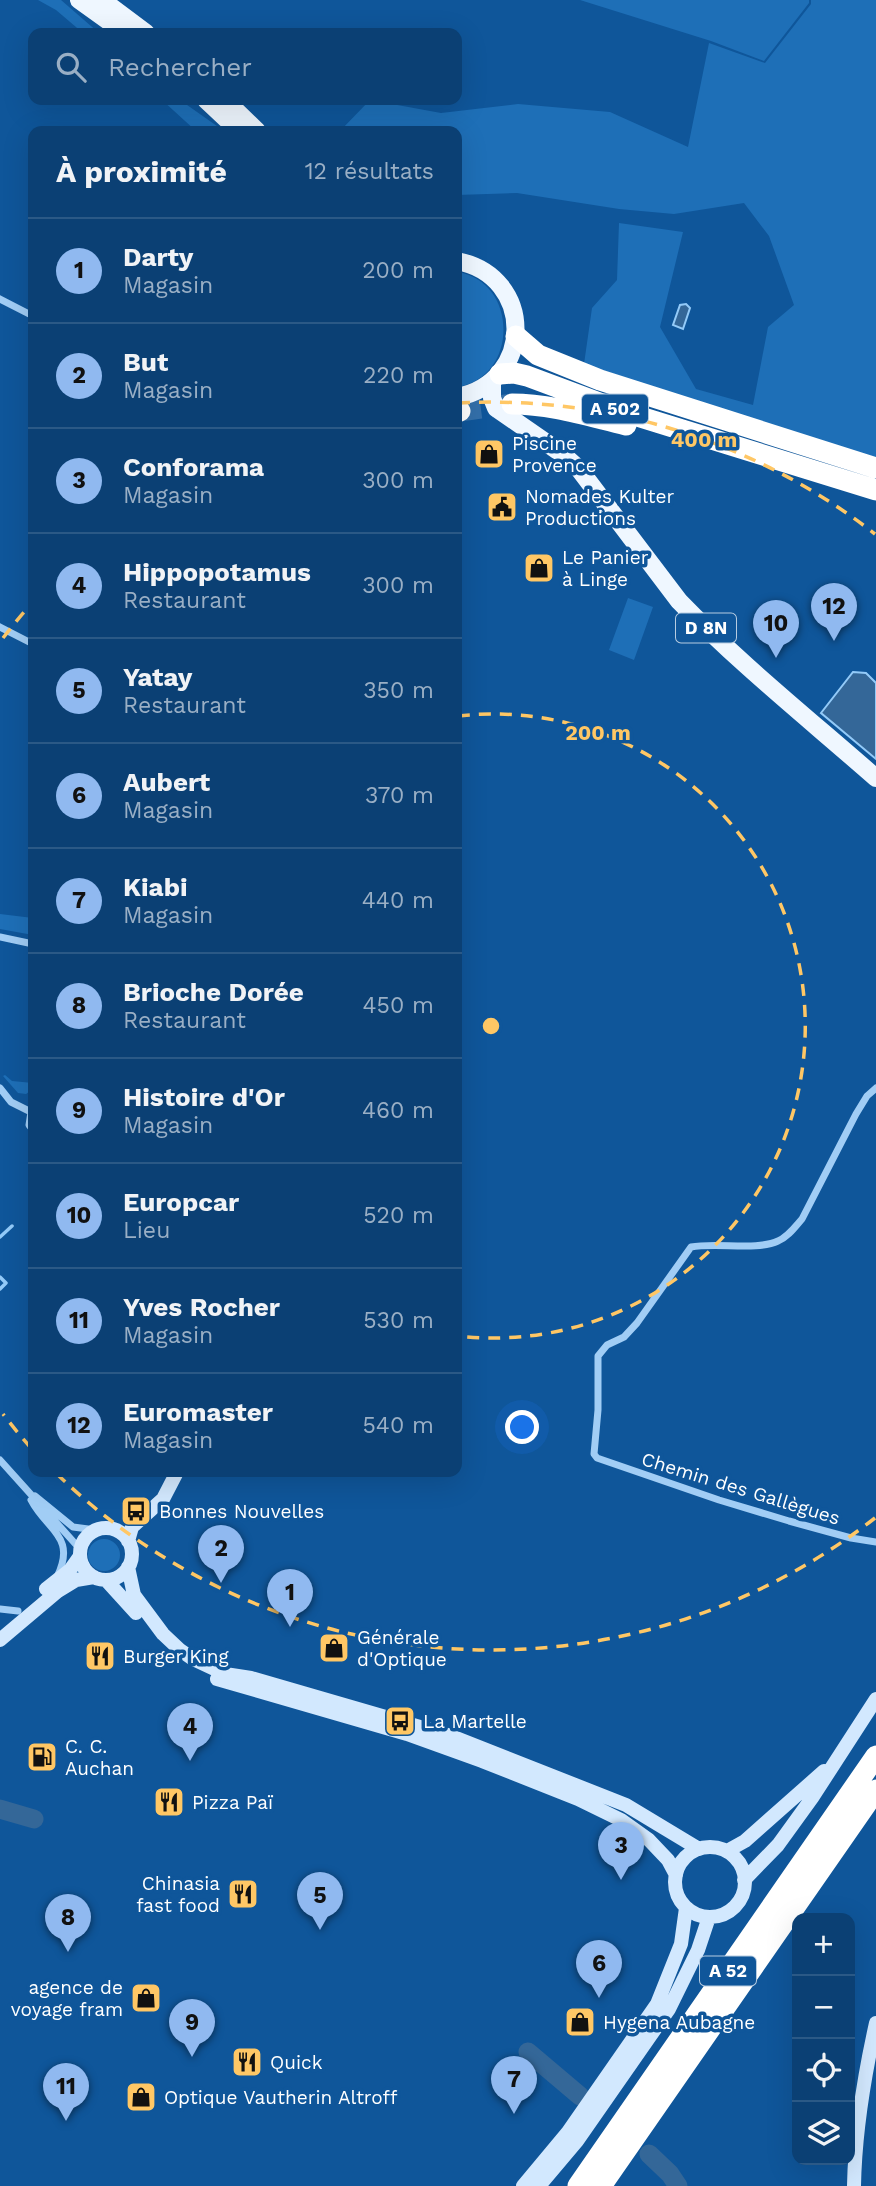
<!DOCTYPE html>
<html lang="fr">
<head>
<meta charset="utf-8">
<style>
  :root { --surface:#0b4074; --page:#194b7c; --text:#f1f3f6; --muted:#9aafc5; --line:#2b5986; --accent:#90b9f0 }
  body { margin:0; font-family:"Work Sans",sans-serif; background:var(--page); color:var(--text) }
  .controls { position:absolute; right:21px; bottom:21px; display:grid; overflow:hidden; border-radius:14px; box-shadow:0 7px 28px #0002 }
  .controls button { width:63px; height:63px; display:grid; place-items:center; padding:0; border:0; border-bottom:2px solid var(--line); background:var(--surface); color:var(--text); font:35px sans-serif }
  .you { position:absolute; left:523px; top:1428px; width:24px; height:24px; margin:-18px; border:5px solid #fff; border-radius:50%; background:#1a73e8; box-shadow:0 0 0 10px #1a73e833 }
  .badge { display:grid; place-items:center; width:46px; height:46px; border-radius:50%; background:var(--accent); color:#111; font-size:23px; font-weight:700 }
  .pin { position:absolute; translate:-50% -58px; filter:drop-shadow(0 2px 4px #0008) }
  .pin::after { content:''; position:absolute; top:37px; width:24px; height:21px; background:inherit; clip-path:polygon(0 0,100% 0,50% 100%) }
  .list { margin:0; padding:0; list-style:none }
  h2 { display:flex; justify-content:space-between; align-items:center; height:91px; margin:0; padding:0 28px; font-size:30px }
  h2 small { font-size:23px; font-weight:400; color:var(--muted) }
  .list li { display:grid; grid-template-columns:46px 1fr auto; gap:21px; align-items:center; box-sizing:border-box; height:105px; padding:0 28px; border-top:2px solid var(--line) }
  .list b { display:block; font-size:26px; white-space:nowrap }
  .list p { margin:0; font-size:23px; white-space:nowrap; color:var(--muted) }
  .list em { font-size:23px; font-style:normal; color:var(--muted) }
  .icon { flex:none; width:38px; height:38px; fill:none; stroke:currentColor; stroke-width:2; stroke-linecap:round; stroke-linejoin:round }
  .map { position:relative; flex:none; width:876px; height:2186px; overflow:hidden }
  .search { position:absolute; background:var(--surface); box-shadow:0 7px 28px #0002; left:28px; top:28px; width:434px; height:77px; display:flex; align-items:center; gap:18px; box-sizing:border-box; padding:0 24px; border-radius:14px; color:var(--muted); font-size:26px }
  .panel { position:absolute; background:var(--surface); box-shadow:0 7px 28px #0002; left:28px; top:126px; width:434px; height:1351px; border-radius:14px }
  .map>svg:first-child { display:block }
</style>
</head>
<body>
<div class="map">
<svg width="876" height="2186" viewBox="0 0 876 2186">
  <rect width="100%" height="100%" fill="#0f569a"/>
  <!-- green -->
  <path fill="#1e6fb7" d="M 38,0 L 61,0 L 99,33 L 83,33 L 56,10 Z
    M 580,0 L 809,0 L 809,3 L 764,61 L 711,41 Z
    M 811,0 L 876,0 L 876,461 L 584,364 L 592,308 L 617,280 L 619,223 L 683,232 L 660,327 L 696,389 L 753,405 L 768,327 L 794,305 L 769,236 L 744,203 L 674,214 L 619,209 L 517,193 L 457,195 L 457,131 L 340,131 L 370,100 L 441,113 L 518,104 L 610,112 L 688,147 L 709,43 L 765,63 L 811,4 Z
    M 162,100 L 180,100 L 224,131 L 196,131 Z
    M 457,272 C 519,281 519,378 457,387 Z
    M 628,598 L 653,607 L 634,660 L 609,650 Z
    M 0,914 L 33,918 L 33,935 L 0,929 Z
    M 5,1075 L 12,1081 L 33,1083 L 33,1089 L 26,1094 L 18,1093 L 3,1076 Z
    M88 1555a16 16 0 1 1 32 0a16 16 0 1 1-32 0Z"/>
  <!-- water -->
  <path fill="#346798" stroke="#93caf8" stroke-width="2" d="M 686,304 L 690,308 L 683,329 L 673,325 L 680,305 Z
    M 853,672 L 866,673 L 876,683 L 876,759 L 821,713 Z"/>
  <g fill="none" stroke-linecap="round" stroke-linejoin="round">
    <!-- stream -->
    <path stroke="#93caf8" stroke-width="3.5" d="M 0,1237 L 12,1226
      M 0,1277 L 6,1283 L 0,1289"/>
    <!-- river -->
    <path stroke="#346798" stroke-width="19" d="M 0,1809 L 34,1819
      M 528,2052 L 580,2096
      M 649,2154 L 670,2174 L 678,2186"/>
    <!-- highway-tunnel -->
    <path stroke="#336fa9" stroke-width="21" stroke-dasharray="21 10" stroke-linecap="butt" d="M 460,411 L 512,404"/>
    <!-- street -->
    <path stroke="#a1cdf5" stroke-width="7" d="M 0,299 L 33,316
      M 0,627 L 33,644
      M 0,937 L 33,944
      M 0,1088 L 11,1102 L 31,1112 L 29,1125 L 33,1130
      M 876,1088 L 867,1096 L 856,1114 L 802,1219 C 795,1227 788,1237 778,1241 C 757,1251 716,1242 691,1247 L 637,1323 L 624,1337 L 607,1345 L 598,1356 L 598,1410 L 594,1454 L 597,1458 L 719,1500 L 789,1521 L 851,1538 L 876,1542
      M 0,1460 L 80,1549
      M 35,1496 L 73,1527 L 96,1530
      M 31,1500 C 47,1531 77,1536 57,1577
      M 0,1609 L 18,1611"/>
    <!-- secondary -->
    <path stroke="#d2e8fe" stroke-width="14" d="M80 1554a26 26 0 1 1 52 0a26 26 0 1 1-52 0Z
      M 128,1541 L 132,1527 L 163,1499 L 177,1472
      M 128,1567 L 134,1595 L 163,1634 L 180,1650 L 193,1659 L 225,1674 L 251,1678 L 451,1736 L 626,1805 L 699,1849
      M 106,1580 L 136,1613
      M 46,1589 L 70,1570 L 80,1556
      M 0,1640 L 58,1591 L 76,1580 L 94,1577
      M 217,1679 L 407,1734 L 482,1761 L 578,1799 L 621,1820 L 649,1840 L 668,1860 L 676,1875
      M675 1882a35 35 0 1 1 70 0a35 35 0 1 1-70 0Z
      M 727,1851 L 745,1841 L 824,1771
      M 744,1880 L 778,1845 L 812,1798 L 876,1699
      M 523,2186 L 568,2132 L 657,2004 L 681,1944 L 686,1908
      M 539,2186 L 577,2141 L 669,2009 L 698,1950 L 709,1917
      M 854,2186 C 855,2131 864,2077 876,2023"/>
    <!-- primary -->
    <path stroke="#eff7ff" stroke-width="18" d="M 79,0 L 125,33
      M 102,0 L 146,33
      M 206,100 L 239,131
      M 225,100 L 257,131
      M 457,261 C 535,276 535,382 457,397
      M 492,382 L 492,398 L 496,408 L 561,453 L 579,469 L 679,601 C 740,664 810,720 876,778"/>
    <!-- highway -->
    <path stroke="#fff" stroke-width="21" d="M 516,336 L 538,355 L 600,380 L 876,468
      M 500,374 L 514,373 L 527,376 L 621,411 L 876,490
      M 512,404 C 551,404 588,416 626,425
      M 457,412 L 460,411
      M 578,2186 L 876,1756
      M 601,2186 L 876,1790"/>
  </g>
  <!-- distance rings -->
  <g fill="none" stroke="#ffc765" stroke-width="3.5" stroke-dasharray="12 9">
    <path d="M458 716A312 312 0 1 1 458 1336"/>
    <path d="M875 1518A624 624 0 0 1 58 1475M31 1448A624 624 0 0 1 3 1414M3 638A624 624 0 0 1 31 604M458 403A624 624 0 0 1 875 534"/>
  </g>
  <!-- icons -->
  <defs>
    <g id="shop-square" transform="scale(1.575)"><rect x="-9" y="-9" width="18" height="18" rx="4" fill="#ffc765" stroke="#0f569a"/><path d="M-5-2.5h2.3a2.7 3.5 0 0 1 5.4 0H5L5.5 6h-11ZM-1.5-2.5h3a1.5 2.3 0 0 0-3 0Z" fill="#111"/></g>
    <g id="civic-square" transform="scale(1.575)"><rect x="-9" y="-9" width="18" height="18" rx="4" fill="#ffc765" stroke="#0f569a"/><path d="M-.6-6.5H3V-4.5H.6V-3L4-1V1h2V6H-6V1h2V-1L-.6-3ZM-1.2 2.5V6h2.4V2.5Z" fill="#111"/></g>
    <g id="bus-square" transform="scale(1.575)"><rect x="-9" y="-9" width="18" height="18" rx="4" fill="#ffc765" stroke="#0f569a"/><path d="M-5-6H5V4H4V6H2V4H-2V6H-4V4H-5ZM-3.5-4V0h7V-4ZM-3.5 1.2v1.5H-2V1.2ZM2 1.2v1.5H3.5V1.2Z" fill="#111"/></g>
    <g id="restaurant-square" transform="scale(1.575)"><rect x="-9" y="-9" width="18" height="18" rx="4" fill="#ffc765" stroke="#0f569a"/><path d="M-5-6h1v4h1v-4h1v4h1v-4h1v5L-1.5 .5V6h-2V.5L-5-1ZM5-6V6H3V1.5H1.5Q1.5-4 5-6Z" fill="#111"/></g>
    <g id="fuel-square" transform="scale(1.575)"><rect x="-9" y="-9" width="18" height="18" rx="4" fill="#ffc765" stroke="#0f569a"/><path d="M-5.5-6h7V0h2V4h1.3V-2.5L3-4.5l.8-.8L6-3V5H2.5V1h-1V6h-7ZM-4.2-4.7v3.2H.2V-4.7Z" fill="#111"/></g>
  </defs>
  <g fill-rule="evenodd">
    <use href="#shop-square" x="489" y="454"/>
    <use href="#civic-square" x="502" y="507"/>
    <use href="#shop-square" x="539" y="568"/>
    <use href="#bus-square" x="136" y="1511"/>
    <use href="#shop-square" x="334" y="1648"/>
    <use href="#restaurant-square" x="100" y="1656"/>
    <use href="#bus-square" x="400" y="1721"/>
    <use href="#fuel-square" x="42" y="1757"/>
    <use href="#restaurant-square" x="169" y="1802"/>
    <use href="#restaurant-square" x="243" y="1894"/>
    <use href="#shop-square" x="146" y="1998"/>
    <use href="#shop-square" x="580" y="2022"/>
    <use href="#restaurant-square" x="247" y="2062"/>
    <use href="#shop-square" x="141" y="2097"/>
  </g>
  <g text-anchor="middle" stroke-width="7" stroke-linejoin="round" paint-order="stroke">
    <!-- shield labels -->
    <g fill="#0f569a" stroke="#b7cce1" stroke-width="2">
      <rect x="582" y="394.5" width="66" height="29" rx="5"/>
      <rect x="676" y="613.5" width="60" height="29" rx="5"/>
      <rect x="700" y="1956.5" width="56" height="29" rx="5"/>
    </g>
    <g font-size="18" font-weight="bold" fill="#fff">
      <text x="615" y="415">A 502</text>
      <text x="706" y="634">D 8N</text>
      <text x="728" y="1977">A 52</text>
    </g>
    <!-- poi labels -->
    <g font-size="19" fill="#fff" stroke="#0f569a" text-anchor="start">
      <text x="512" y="450">Piscine<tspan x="512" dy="22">Provence</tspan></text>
      <text x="525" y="503">Nomades Kulter<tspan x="525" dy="22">Productions</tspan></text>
      <text x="562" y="564">Le Panier<tspan x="562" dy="22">à Linge</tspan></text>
      <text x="159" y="1518">Bonnes Nouvelles</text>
      <text x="357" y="1644">Générale<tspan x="357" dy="22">d'Optique</tspan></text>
      <text x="123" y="1663">Burger King</text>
      <text x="423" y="1728">La Martelle</text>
      <text x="65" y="1753">C. C.<tspan x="65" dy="22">Auchan</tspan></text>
      <text x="192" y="1809">Pizza Paï</text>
      <text x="220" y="1890" text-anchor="end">Chinasia<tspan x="220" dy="22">fast food</tspan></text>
      <text x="123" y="1994" text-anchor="end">agence de<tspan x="123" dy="22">voyage fram</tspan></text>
      <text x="603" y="2029">Hygena Aubagne</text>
      <text x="270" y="2069">Quick</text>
      <text x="164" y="2104">Optique Vautherin Altroff</text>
    </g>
    <!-- street labels -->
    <g font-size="19" fill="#fff" stroke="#0f569a">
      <text transform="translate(741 1488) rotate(17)" y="7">Chemin des Gallègues</text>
    </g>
  </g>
  <circle cx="491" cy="1026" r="10" fill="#ffc765" stroke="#0f569a" stroke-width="3.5"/>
  <g font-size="21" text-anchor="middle" font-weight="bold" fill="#ffc765" stroke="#0f569a" stroke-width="7" stroke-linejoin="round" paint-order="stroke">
    <text x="704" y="447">400 m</text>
    <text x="598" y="740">200 m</text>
  </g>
</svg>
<div class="controls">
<button>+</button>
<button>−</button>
<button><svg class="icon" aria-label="locate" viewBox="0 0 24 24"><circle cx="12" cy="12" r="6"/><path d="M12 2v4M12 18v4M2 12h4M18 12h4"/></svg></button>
<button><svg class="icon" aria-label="layers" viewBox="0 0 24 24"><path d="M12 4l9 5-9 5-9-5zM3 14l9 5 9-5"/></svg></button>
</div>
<div class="you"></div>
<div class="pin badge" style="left:290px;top:1627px">1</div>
<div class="pin badge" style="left:221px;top:1583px">2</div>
<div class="pin badge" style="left:621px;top:1880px">3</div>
<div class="pin badge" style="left:190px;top:1761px">4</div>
<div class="pin badge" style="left:320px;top:1930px">5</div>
<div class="pin badge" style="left:599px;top:1998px">6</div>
<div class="pin badge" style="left:514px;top:2114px">7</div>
<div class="pin badge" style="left:68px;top:1952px">8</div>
<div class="pin badge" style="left:192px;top:2057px">9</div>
<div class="pin badge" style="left:776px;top:658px">10</div>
<div class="pin badge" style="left:66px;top:2121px">11</div>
<div class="pin badge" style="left:834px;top:641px">12</div>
<div class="search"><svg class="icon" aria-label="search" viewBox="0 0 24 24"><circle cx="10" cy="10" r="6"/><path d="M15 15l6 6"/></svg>Rechercher</div>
<section class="panel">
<h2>À proximité<small>12 résultats</small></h2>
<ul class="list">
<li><span class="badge">1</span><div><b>Darty</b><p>Magasin</p></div><em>200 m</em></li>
<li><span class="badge">2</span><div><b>But</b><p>Magasin</p></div><em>220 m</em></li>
<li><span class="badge">3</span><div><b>Conforama</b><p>Magasin</p></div><em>300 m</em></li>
<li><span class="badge">4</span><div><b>Hippopotamus</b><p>Restaurant</p></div><em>300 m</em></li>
<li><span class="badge">5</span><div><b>Yatay</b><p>Restaurant</p></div><em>350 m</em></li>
<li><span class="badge">6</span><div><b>Aubert</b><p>Magasin</p></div><em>370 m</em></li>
<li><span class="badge">7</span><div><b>Kiabi</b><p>Magasin</p></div><em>440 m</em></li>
<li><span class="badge">8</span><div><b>Brioche Dorée</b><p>Restaurant</p></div><em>450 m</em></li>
<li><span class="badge">9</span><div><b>Histoire d'Or</b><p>Magasin</p></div><em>460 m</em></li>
<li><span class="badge">10</span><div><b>Europcar</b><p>Lieu</p></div><em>520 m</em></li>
<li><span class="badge">11</span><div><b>Yves Rocher</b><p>Magasin</p></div><em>530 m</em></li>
<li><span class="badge">12</span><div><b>Euromaster</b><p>Magasin</p></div><em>540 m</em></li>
</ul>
</section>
</div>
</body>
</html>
